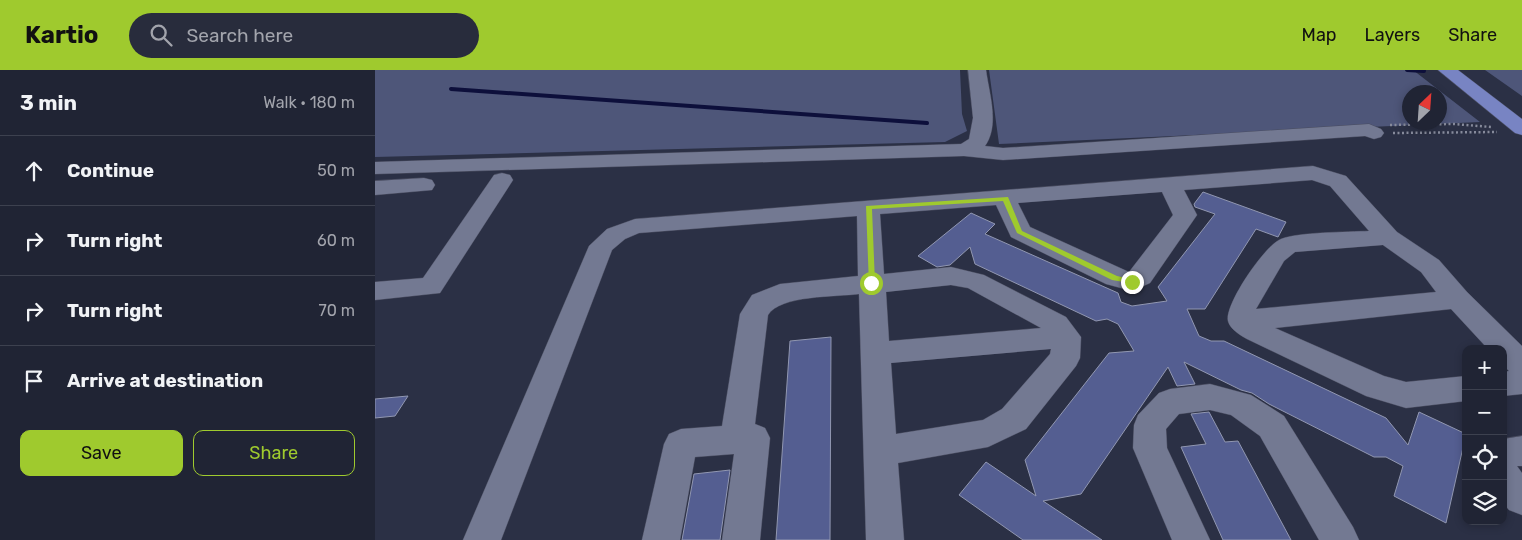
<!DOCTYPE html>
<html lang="en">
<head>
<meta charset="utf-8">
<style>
  :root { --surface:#202434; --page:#282c3c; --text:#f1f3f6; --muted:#a2a4ac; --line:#3d414f; --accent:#9fca2e }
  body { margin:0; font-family:Rubik,sans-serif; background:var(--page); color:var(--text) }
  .controls { position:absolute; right:15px; bottom:15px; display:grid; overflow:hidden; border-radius:10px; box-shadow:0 2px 8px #0003 }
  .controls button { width:45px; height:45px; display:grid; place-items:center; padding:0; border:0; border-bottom:1px solid var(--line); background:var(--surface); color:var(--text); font:25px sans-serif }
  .compass { position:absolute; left:1027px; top:15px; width:45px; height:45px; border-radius:50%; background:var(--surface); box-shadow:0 2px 8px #0003; rotate:25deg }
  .stop { position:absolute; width:15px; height:15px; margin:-11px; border:4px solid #9fca2e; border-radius:50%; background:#fff }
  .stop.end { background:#9fca2e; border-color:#fff; box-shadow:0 1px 5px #0008 }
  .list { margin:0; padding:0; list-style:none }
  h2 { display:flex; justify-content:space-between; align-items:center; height:65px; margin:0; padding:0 20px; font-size:21px }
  h2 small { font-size:16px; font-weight:400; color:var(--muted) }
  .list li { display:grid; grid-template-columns:32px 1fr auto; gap:15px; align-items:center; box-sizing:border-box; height:70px; padding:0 20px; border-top:1px solid var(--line) }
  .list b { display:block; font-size:19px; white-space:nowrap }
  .list em { font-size:16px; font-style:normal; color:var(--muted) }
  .actions { display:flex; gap:10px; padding:15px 20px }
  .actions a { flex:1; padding:11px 0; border:1px solid var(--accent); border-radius:10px; text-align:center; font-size:18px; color:var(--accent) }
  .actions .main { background:var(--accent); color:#111 }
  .icon { flex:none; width:28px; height:28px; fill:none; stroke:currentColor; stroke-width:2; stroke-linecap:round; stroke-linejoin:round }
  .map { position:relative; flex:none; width:1147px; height:470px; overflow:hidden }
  header { display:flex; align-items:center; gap:30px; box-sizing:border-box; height:70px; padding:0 25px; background:var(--accent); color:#111 }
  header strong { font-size:24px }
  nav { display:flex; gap:28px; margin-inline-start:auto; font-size:18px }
  .search { width:350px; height:45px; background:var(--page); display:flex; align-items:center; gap:12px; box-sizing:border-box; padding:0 18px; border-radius:28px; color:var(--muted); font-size:19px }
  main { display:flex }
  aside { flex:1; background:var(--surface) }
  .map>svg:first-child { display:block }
</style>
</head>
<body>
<header>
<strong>Kartio</strong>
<div class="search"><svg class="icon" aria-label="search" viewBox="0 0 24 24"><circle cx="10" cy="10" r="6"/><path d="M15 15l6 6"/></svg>Search here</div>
<nav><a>Map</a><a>Layers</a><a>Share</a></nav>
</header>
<main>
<aside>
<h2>3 min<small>Walk · 180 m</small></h2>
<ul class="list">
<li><svg class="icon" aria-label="ahead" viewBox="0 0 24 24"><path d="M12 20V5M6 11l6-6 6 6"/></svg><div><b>Continue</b></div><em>50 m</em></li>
<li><svg class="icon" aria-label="right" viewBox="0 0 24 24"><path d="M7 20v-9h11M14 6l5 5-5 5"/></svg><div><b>Turn right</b></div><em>60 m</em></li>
<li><svg class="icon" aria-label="right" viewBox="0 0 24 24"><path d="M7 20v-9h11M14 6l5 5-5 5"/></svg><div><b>Turn right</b></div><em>70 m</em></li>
<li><svg class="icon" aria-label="arrive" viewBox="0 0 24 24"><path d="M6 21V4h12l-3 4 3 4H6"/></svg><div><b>Arrive at destination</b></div></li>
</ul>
<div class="actions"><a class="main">Save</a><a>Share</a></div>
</aside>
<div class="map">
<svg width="1147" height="470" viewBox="0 0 1147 470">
  <rect width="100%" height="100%" fill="#2b3045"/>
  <!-- green -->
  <path fill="#4e5679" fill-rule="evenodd" d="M 0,0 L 585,0 L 587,44 L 592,61 L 570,72 L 0,87 Z
    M 614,0 L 1038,0 L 1105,52 L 624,74 ZM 1034,22 L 1064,22 L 1064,52 L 1034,52 Z
    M 1110,0 L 1147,0 L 1147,26 Z"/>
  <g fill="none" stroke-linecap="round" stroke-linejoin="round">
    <!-- stream -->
    <path stroke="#0d0f3b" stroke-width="4" d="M 1032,0 L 1049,1
      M 76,19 L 552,53"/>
  </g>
  <!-- building -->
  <path fill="#545e91" stroke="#9197b1" d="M 828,122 L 911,152 L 903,167 L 881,159 L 830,239 L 812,239 L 824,266 L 836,271 L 849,271 L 1011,348 L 1033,375 L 1044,342 L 1091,364 L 1071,453 L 1019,426 L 1028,396 L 1011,387 L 999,387 L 894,334 L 877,323 L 866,320 L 809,292 L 820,314 L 802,316 L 793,297 L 706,424 L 668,431 L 727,470 L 648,470 L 584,425 L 611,392 L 661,426 L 650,390 L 734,283 L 759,281 L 743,254 L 732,249 L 721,251 L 600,194 L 595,177 L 575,195 L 562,197 L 543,186 L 596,143 L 620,154 L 610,164 L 743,223 L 746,232 L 757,236 L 792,231 L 783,217 L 840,144 L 820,137 L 819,134 Z
    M 456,267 L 455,470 L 401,470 L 415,271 Z
    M 33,326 L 20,346 L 0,348 L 0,329 Z
    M 834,342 L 850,372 L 863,371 L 916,470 L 848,470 L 806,377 L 831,374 L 816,344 Z
    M 355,400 L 345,470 L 307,470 L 319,404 Z"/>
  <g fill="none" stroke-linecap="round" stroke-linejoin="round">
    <!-- minor casing -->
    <g stroke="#4a4d60" stroke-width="1">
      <path id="minor" d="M 593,0 L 611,0 C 614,23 625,55 610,76 L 628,78 L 994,54 L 1006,59 L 1009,63 L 1006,67 L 999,69 L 990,66 L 628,90 L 589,86 L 0,104 L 0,92 L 586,74 L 594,69 L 598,48 Z
        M 938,96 L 971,106 L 1022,162 L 1064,190 L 1092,222 L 1147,276 L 1147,324 L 1128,326 L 1128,302 L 1134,301 L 1128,295 L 1128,279 L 1113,279 L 1076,239 L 900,258 L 1009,306 L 1031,312 L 1091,306 L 1091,331 L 1031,338 L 991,326 L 872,269 C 865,265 855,259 853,251 C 849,235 890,175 906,169 C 923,162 973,162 994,161 L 955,116 L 937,110 L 809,120 L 822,145 L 775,213 L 757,221 L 731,214 L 636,167 L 621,135 L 505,144 L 509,204 L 576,197 L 609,205 L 691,247 L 706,267 L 705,288 L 701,296 L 651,359 L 613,377 L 523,393 L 529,470 L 491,470 L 484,224 C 461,227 405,225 393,245 L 380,354 L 390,358 L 395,368 L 385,470 L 347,470 L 359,384 L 320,387 L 305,470 L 267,470 L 289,374 L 294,364 L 306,359 L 347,356 L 365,244 L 377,225 L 405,214 L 483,206 L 482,146 L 264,163 L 250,169 L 237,180 L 126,470 L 88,470 L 214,176 L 232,159 L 260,149 ZM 787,122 L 798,145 L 754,202 L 655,157 L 643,133 ZM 1008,175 L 1046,202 L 1061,222 L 881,239 L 909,191 L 920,182 ZM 576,215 L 593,218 L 666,258 L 514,271 L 511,222 ZM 676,279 L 675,284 L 627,339 L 608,350 L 521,364 L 516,293 Z
        M 127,103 L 135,105 L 138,110 L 65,223 L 0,230 L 0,212 L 48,208 L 119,105 Z
        M 49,108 L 57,110 L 60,115 L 57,120 L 0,125 L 0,111 Z
        M 835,314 L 876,325 L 909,346 L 978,457 L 984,470 L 944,470 L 885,366 L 856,345 L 835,340 L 804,344 L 791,359 L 792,378 L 835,470 L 797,470 L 758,378 L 759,355 L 763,345 L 784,323 L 795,319 Z
        M 1147,366 L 1147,396 L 1142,396 L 1147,403 L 1147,445 L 1134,440 L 1128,433 L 1128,369 Z"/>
    </g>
    <!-- major casing -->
    <g stroke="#4a4d60" stroke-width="1">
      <path id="major" d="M 1063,0 L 1083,0 L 1147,49 L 1147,65 L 1140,63 Z"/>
    </g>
    <!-- path -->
    <path stroke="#878b9c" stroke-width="2.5" stroke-dasharray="2 2.5" stroke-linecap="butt" d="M 1015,55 L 1079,54 L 1116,57
      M 1018,63 L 1122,62"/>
    <!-- minor -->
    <use href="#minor" fill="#737992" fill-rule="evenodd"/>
    <!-- major -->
    <use href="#major" fill="#7884c3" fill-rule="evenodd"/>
  </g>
  <!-- route -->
  <path fill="#9fca2e" d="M 633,127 L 647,161 L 742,206 L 760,210 L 760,214 L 737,210 L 642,163 L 628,131 L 497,139 L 500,213 L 494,215 L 491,136 Z"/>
</svg>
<div class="controls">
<button>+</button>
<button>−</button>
<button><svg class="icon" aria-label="locate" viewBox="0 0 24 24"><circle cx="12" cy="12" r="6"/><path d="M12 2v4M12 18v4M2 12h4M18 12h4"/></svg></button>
<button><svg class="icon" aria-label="layers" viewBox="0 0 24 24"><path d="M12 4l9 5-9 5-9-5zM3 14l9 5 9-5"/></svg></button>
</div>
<svg class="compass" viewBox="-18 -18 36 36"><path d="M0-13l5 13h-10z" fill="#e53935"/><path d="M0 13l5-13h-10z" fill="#a2a4ac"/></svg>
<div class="stop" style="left:496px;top:213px"></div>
<div class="stop end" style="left:757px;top:212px"></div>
</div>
</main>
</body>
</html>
